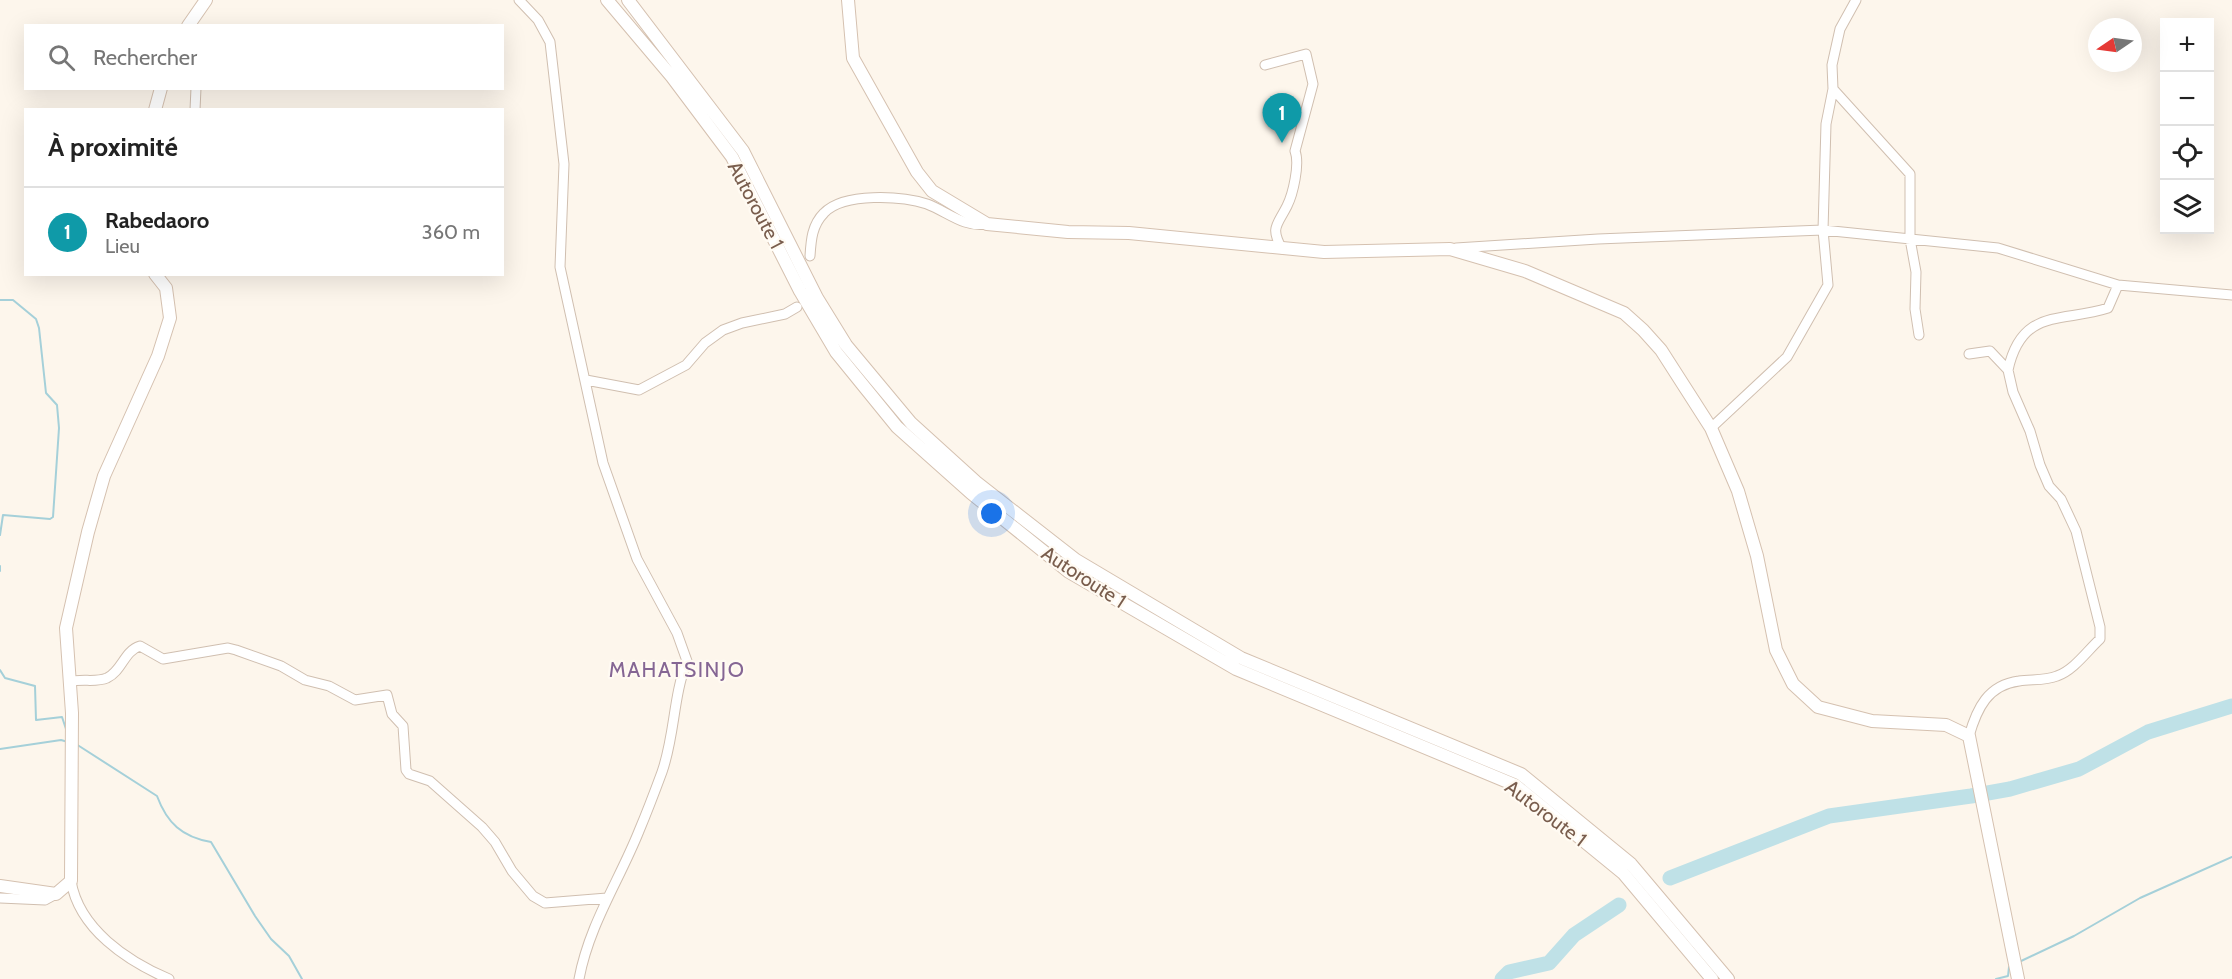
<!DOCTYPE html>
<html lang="fr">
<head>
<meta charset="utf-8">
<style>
  :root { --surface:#fff; --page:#f2f2f2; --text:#222; --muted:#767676; --line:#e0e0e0; --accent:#d93025 }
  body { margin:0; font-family:Cabin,sans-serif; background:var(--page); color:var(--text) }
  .controls { position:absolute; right:18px; top:18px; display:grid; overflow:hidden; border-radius:0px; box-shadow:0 6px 24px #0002 }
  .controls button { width:54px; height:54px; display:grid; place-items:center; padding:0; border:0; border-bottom:2px solid var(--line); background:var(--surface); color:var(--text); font:30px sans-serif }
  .compass { position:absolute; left:2088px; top:18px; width:54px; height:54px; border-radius:50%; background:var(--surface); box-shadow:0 6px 24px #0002; rotate:257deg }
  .you { position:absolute; left:992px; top:514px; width:21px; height:21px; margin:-15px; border:4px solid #fff; border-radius:50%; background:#1a73e8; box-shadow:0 0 0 9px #1a73e833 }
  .badge { display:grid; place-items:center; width:39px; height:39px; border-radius:50%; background:var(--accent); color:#fff; font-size:20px; font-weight:700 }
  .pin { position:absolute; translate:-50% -50px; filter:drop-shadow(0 2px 3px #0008) }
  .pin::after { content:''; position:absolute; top:32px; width:21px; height:18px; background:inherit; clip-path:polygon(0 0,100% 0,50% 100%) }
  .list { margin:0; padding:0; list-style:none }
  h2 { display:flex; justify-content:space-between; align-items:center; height:78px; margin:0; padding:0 24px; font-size:26px }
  h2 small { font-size:20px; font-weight:400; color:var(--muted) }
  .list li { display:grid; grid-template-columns:39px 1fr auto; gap:18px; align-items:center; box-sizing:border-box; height:90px; padding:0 24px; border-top:2px solid var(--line) }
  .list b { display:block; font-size:22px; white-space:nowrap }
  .list p { margin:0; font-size:20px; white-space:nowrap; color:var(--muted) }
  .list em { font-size:20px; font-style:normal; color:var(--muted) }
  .icon { flex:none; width:33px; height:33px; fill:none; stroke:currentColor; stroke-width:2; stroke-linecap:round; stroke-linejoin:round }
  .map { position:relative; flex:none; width:2232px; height:979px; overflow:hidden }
  .search { position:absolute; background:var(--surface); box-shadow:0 6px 24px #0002; left:24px; top:24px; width:480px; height:66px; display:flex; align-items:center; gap:15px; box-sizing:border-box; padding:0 21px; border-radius:0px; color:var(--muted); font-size:22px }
  .panel { position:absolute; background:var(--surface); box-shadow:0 6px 24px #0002; left:24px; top:108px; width:480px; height:168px; border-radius:0px }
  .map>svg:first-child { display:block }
</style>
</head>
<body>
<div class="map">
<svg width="2232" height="979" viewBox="0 0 2232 979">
  <rect width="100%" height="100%" fill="#fdf6ec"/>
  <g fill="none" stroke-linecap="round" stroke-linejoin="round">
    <!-- stream -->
    <path stroke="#a5d0d9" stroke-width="2" d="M 0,300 L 13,300 L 36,319 L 39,328 L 46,393 L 57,405 L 59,428 L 53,517 L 50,519 L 3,515 L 0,535
      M 0,566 L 0,571
      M 0,670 L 5,678 L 35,686 L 36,720 L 62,717 L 66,729
      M 76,744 L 157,796 C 167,823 182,837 211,842 L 255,916 L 271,939 L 289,956 L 302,979
      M 0,749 L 61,740 L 68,742
      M 2019,962 L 2074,936 L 2140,898 L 2232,857
      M 1996,979 L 2008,976 L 2009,967"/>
    <!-- river -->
    <path stroke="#bfe1e7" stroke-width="15" d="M 1670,878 L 1829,816 L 1971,796 L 2010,789 L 2079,769 L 2148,732 L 2232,706
      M 1502,979 L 1509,972 L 1549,963 L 1574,935 L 1619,905"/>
    <!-- street casing -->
    <g stroke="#d0bfb0" stroke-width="11">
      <path id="street" d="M 519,0 L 538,20 L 550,42 L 564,164 L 560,267 L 603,463 L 637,559 L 677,633 L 687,661 C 673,696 675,735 662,772 C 655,791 647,812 639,831 C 619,881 589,925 579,979
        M 1265,65 L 1306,54 L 1313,84 L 1295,151 C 1300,164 1293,194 1287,206 C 1277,226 1270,227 1282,249
        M 1833,89 L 1910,174 L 1910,239 L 1916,272 L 1915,309 L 1919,335
        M 195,110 L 196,88
        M 1456,248 L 1598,239 L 1823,230 L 1998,248 L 2118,285 L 2232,295
        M 810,256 C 811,240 812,225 824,213 C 844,192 902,196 927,204 C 948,212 964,228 987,224
        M 2008,370 C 2022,307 2062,323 2108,308 L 2118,285
        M 586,380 L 639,390 L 686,365 L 705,343 L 723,330 L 742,323 L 785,314 L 797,307
        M 1711,428 L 1787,357 L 1828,285 L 1823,230 L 1826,124 L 1833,89 L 1832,65 L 1840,29 L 1856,0
        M 69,682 C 82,678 95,683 107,678 C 122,671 124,651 140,646 L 163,659 L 228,648 L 236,650 L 281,666 L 305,680 L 329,686 L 355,700 L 387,695 L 392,714 L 403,726 L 406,770 L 409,774 L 430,781 L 482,827 L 495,842 L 512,871 L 533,896 L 545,903 L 607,898
        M 1969,736 C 1977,708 1988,685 2019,681 C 2031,679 2045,681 2057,676 C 2074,670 2087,651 2100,639 L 2100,627 L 2076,531 L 2061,499 L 2049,486 L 2040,465 L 2030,431 L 2013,392 L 2008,370 L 1990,351 L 1969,354
        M 71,881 C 79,929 127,961 169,979
        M 0,898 L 45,900 L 56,894"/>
    </g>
    <!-- secondary casing -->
    <g stroke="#d5c1b0" stroke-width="14">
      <path id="secondary" d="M 607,0 L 672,77 L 732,157 L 800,291 L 836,352 L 897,427 L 971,493 L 1069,572 L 1236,669 L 1515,785 L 1623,873 L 1712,979
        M 628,0 L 743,151 L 817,298 L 846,345 L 911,423 L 976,482 L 1076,560 L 1241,658 L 1521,774 L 1631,864 L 1728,979
        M 848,0 L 853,58 L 917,172 L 932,191 L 987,224 L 1068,232 L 1129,233 L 1324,252 L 1450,249 L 1525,271 L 1624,313 L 1643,330 L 1661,350 L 1711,428 L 1738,491 L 1757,556 L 1776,650 L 1793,684 L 1818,707 L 1872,721 L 1946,725 L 1969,736 L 2018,979
        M 188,26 L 206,0
        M 155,110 L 161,88
        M 0,886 L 56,894 L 71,881 L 72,713 L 66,628 L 88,532 L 104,476 L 158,356 L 170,318 L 166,288 L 155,274"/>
    </g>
    <!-- street -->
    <use href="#street" stroke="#fff" stroke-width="9"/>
    <!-- secondary -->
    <use href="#secondary" stroke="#fff" stroke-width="12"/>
  </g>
  <g text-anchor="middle" stroke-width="4.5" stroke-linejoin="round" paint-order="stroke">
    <!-- street labels -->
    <g font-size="20" fill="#795d4d" stroke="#fffaf2">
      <text transform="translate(756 205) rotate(62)" y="7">Autoroute 1</text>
      <text transform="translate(1084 577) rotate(33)" y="7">Autoroute 1</text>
      <text transform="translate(1546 813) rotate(37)" y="7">Autoroute 1</text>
    </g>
    <!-- neighbourhood labels -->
    <g font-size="21" letter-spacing="1.5" fill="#856694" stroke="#fffaf2">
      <text x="677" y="677">MAHATSINJO</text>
    </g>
  </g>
</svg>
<div class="controls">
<button>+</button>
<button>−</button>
<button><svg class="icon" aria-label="locate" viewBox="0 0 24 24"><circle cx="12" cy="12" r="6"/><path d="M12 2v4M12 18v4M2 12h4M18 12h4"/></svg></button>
<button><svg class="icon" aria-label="layers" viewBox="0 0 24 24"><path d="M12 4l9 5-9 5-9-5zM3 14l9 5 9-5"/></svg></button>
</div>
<svg class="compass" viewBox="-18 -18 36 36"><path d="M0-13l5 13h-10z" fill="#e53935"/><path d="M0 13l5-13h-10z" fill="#767676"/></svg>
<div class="you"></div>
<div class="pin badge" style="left:1282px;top:143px;background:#0f9aa8">1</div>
<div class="search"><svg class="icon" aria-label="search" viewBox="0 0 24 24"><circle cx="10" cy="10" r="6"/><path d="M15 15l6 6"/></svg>Rechercher</div>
<section class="panel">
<h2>À proximité<small></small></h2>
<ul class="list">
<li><span class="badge" style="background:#0f9aa8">1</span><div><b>Rabedaoro</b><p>Lieu</p></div><em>360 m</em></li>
</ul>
</section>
</div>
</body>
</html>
